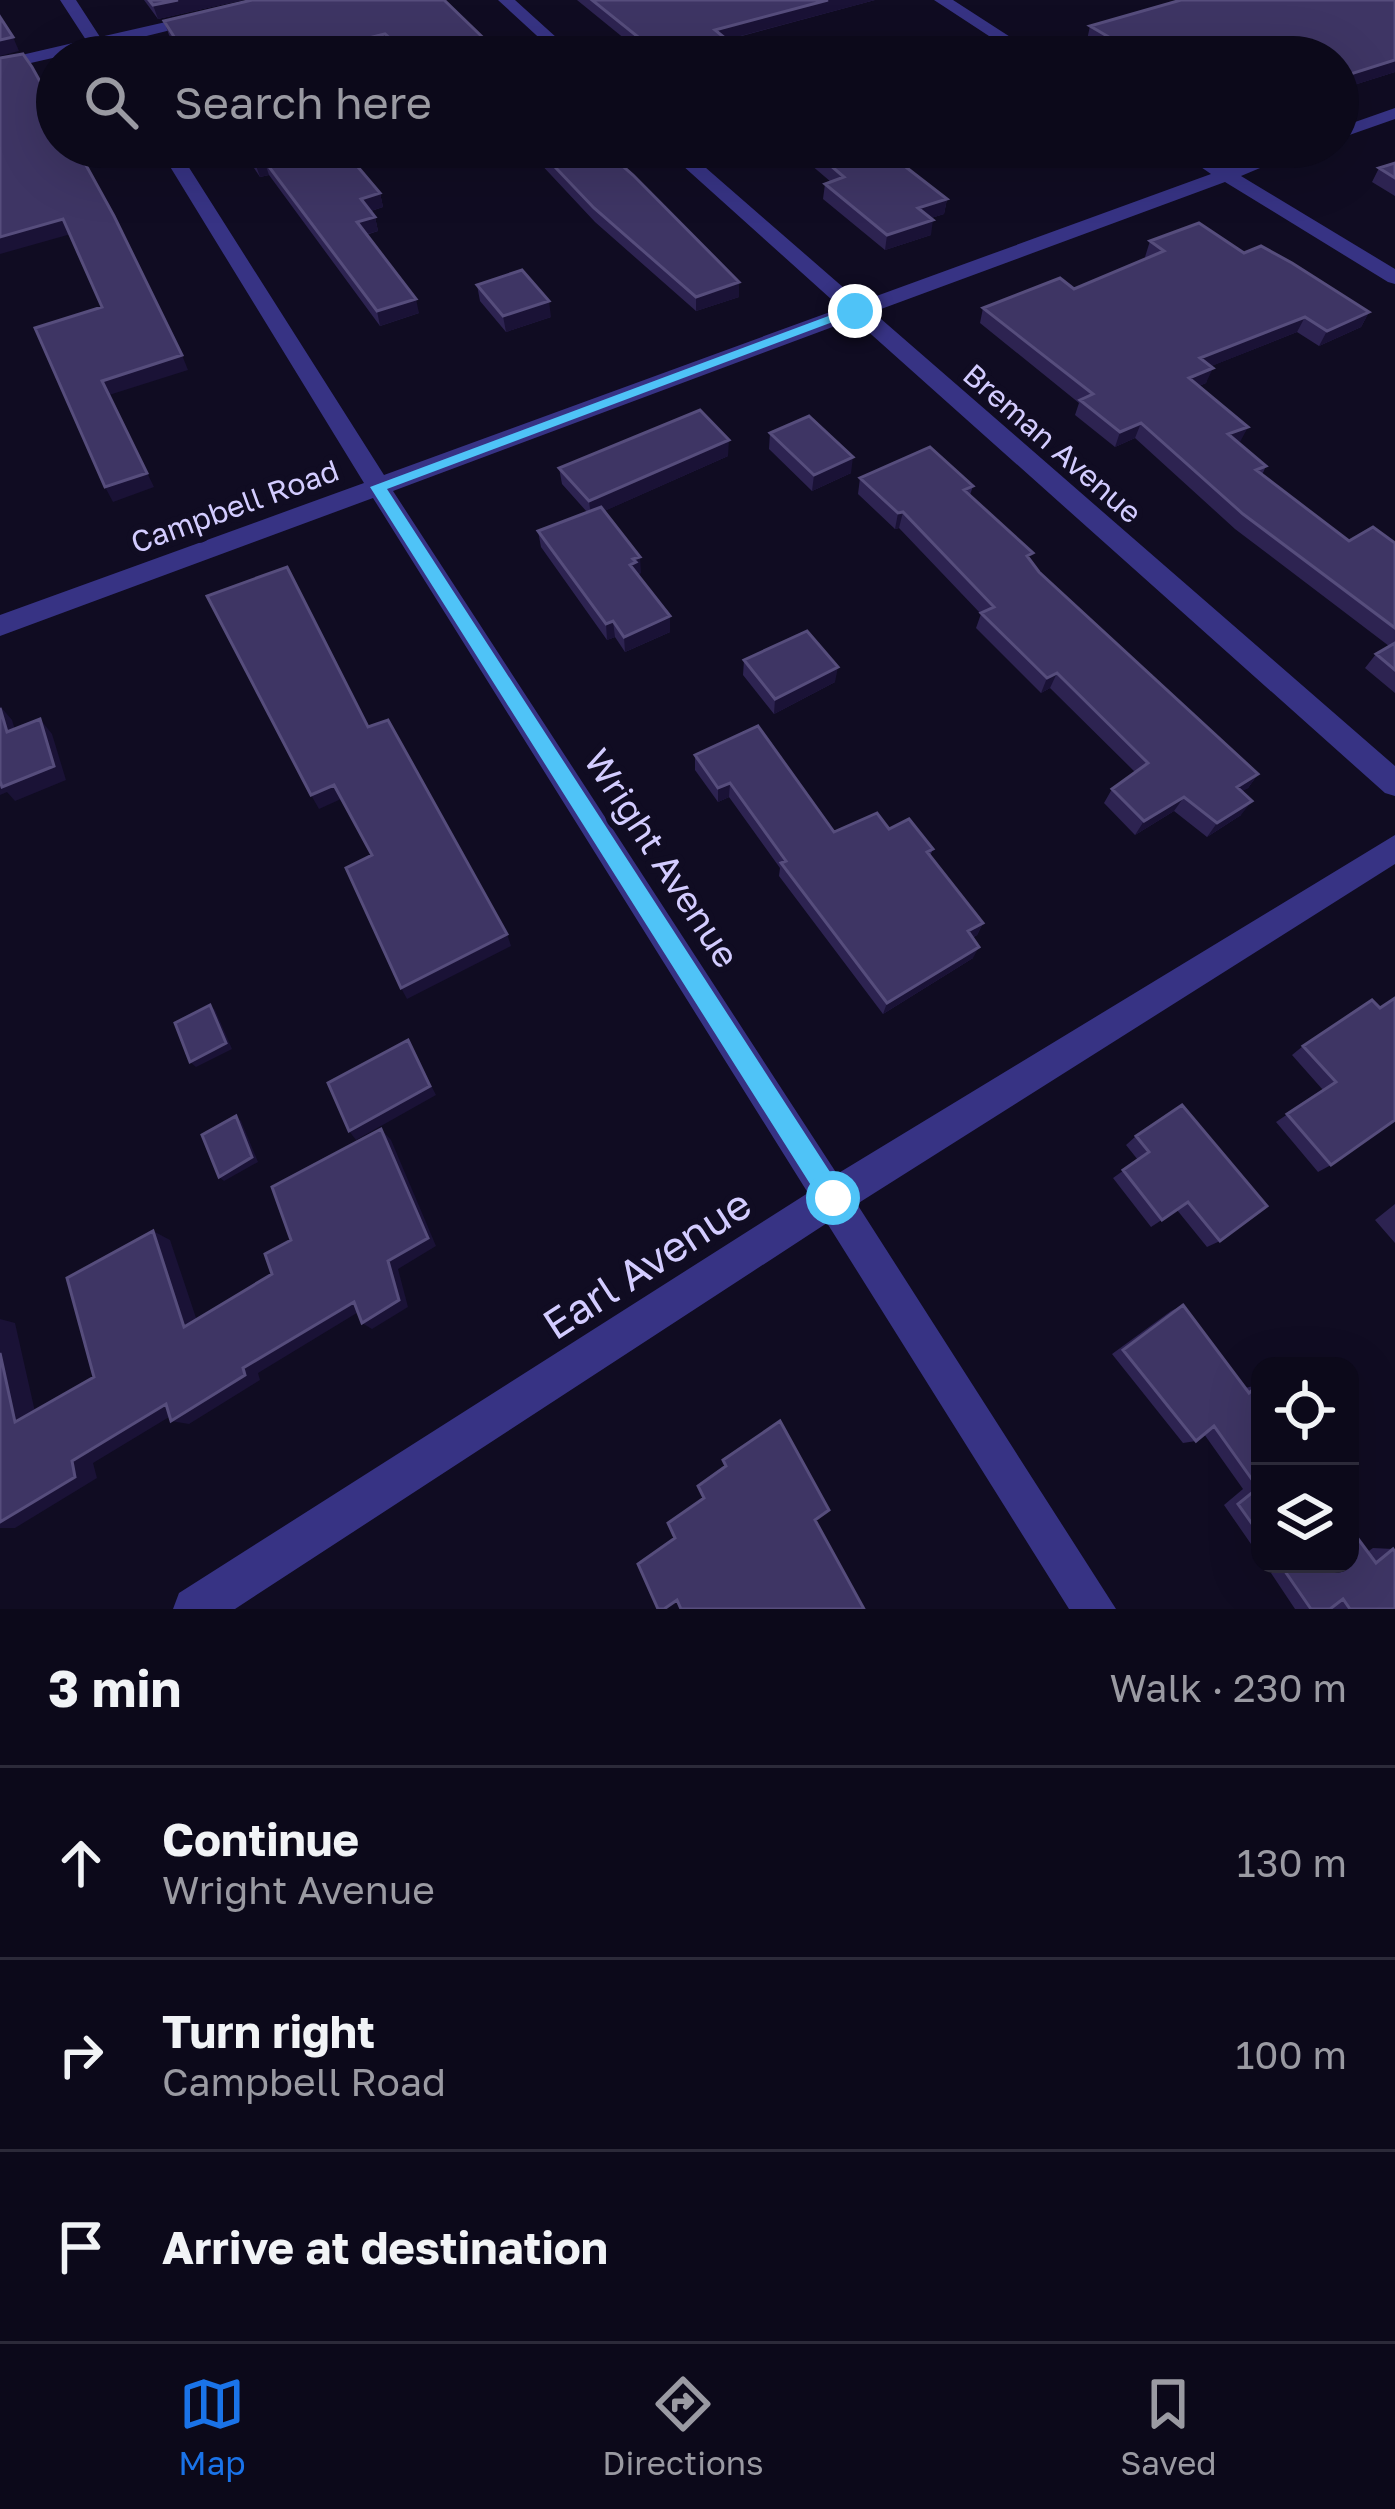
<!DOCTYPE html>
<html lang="en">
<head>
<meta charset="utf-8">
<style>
  :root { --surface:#0c091a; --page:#1a1727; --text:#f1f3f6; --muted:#9a9aa2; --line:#2c2a39; --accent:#1a73e8 }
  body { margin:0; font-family:"Golos Text",sans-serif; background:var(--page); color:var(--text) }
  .controls { position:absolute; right:36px; bottom:36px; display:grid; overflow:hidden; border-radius:24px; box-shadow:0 12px 48px #0002 }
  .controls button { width:108px; height:108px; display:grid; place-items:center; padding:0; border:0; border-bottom:3px solid var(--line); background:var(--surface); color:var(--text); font:60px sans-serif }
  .stop { position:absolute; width:36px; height:36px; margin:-27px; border:9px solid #4fc3f7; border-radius:50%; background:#fff }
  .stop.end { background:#4fc3f7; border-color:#fff; box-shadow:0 3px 12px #0008 }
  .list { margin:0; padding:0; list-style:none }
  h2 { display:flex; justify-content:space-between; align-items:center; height:156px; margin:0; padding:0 48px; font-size:51px }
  h2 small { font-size:39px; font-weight:400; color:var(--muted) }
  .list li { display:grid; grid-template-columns:78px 1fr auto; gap:36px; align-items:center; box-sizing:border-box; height:192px; padding:0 48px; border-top:3px solid var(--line) }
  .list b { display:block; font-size:45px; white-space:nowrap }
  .list p { margin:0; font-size:39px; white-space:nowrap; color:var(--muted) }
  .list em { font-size:39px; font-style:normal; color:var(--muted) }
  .icon { flex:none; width:66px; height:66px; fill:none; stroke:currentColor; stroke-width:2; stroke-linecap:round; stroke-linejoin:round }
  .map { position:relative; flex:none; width:1395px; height:1609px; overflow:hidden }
  .search { position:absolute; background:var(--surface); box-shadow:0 12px 48px #0002; left:36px; right:36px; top:36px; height:132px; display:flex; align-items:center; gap:30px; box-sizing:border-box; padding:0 42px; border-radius:66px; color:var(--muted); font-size:45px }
  .sheet { height:732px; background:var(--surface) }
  nav { display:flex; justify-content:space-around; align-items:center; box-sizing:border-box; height:168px; border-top:3px solid var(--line); background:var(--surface); font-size:33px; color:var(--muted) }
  nav a { display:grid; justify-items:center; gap:6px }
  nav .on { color:var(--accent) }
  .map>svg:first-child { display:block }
</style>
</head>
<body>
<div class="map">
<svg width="1395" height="1609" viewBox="0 0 1395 1609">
  <rect width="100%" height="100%" fill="#100c22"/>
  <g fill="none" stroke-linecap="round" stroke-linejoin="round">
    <!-- minor -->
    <path fill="#373384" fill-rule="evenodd" d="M 60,0 L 76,0 L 100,37 L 263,0 L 292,0 L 106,46 L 113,57 L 97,57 L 92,49 L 0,70 L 0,60 L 86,40 Z
      M 498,0 L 515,0 L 578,57 L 560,57 Z
      M 934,0 L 953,0 L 1041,57 L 1021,57 Z
      M 1395,108 L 1395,119 L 1338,139 L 1338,128 Z
      M 158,147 L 176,147 L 384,475 L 841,308 L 662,147 L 682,147 L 860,302 L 1211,174 L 1172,147 L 1194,147 L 1228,168 L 1284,147 L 1310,147 L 1241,176 L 1395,269 L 1395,284 L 1388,282 L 1225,182 L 873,312 L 1395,766 L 1395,796 L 1385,793 L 854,319 L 393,491 L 837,1174 L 1395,835 L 1395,864 L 857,1204 L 1116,1609 L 1069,1609 L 827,1223 L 235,1609 L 173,1609 L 179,1593 L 808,1193 L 373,498 L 0,636 L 0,615 L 364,483 Z"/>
  </g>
  <!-- wall -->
  <path fill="#2d2351" d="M 144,0 L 243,0 L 158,19 Z
    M 252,0 L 501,55 L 501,57 L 398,57 L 388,48 L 351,57 L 183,57 L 169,35 L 164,21 Z
    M 577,0 L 875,0 L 727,40 L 748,57 L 647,57 Z
    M 1395,0 L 1395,72 L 1338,90 L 1338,57 L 1115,57 L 1087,40 L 1090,26 Z
    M 240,147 L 341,147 L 380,193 L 383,207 L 371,211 L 375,217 L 378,231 L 366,235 L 419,313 L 380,326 L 269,175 L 260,177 Z
    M 512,147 L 601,147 L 739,282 L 739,297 L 696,311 L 595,222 L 537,160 L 527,163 Z
    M 790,147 L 880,147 L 947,199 L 944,214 L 931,218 L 931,235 L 885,250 L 823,199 L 825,184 L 831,182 Z
    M 1395,163 L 1395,196 L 1372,182 L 1379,168 Z
    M 1150,241 L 1244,253 L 1369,312 L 1361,327 L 1319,346 L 1297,332 L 1211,366 L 1206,383 L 1199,386 L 1248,427 L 1238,443 L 1266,466 L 1262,475 L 1349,541 L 1395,543 L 1395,693 L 1365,668 L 1376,654 L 1389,646 L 1235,529 L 1135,438 L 1115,447 L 1075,415 L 1079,403 L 980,323 L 983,308 L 1074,289 L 1147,258 L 1145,257 Z
    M 477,285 L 551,317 L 506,332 L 480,301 Z
    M 770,433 L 851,473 L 812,491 L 769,449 Z
    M 728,456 L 604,511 L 641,573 L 637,574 L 670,616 L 670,632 L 625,652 L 615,637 L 607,640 L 541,547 L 538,531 L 587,512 L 562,484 L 559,468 Z
    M 860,478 L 973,486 L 970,495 L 1039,572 L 1258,774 L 1248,788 L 1241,791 L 1241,815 L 1207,837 L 1174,811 L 1135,835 L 1104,803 L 1112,789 L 1135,772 L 1050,688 L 1041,693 L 976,628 L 981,614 L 899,528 L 895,529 L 858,494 Z
    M 744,660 L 835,682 L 774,714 L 743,675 Z
    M 695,755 L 834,832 L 889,829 L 933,849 L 930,856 L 983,923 L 977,935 L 972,938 L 973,958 L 883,1014 L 779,876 L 780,868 L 729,797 L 718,802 L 695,770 Z
    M 1380,1008 L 1331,1165 L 1318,1172 L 1276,1122 L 1323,1090 L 1292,1055 L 1303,1046 Z
    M 1136,1136 L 1220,1241 L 1207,1247 L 1177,1210 L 1151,1227 L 1113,1178 L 1138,1160 L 1126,1145 Z
    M 1395,1204 L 1395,1243 L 1375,1220 Z
    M 1183,1305 L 1245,1388 L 1258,1385 L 1260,1388 L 1260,1557 L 1224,1505 L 1243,1489 L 1204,1434 L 1196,1441 L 1183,1443 L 1112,1354 L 1171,1311 Z
    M 1373,1548 L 1393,1549 L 1395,1609 L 1295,1609 L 1265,1564 L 1350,1564 Z"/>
  <!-- shaded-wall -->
  <path fill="#1a1236" d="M 178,0 L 243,0 L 158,19 L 153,5 Z
    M 828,0 L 875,0 L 714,43 L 715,30 Z
    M 385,34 L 388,48 L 351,57 L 292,57 Z
    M 13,37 L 19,51 L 0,56 L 0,40 Z
    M 1395,60 L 1395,72 L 1338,90 L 1338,78 Z
    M 535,147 L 537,160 L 527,163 L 525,149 Z
    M 264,160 L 269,175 L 260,177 L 255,163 Z
    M 380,193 L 383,207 L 365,213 L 361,199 Z
    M 947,199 L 944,214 L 916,223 L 918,208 Z
    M 375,217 L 378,231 L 360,236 L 357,222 Z
    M 63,219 L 71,234 L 0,254 L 0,237 Z
    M 933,220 L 931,235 L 885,250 L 887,235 Z
    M 739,282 L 739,297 L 696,311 L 696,297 Z
    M 416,299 L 419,313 L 380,326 L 377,311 Z
    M 549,301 L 551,317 L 506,332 L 503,316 Z
    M 1369,312 L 1361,327 L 1319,346 L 1327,331 Z
    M 1305,317 L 1297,332 L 1194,373 L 1200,358 Z
    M 182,355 L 188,370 L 109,395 L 154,487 L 113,502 L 105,487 L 102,381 Z
    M 1213,368 L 1206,383 L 1182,393 L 1189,378 Z
    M 1141,423 L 1135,438 L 1115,447 L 1120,432 Z
    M 1248,427 L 1240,442 L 1221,449 L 1228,434 Z
    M 729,440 L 728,456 L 591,517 L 589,501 Z
    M 853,457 L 851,473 L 812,491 L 814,475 Z
    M 903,512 L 899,528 L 895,529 L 898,513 Z
    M 640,557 L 641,573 L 636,574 L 630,565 L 633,559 Z
    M 670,616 L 670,632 L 625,652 L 624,637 Z
    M 613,621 L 615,637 L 607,640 L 606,624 Z
    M 838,667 L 835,682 L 774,714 L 775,699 Z
    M 1057,673 L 1050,688 L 1041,693 L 1047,678 Z
    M 0,706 L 12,720 L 20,746 L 7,732 Z
    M 40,719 L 52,734 L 66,780 L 15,801 L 7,792 L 0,795 L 0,777 Z
    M 1258,774 L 1248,788 L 1226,801 L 1237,787 Z
    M 730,783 L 729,797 L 718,802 L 718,788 Z
    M 334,785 L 341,799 L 319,809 L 311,795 Z
    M 1184,797 L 1174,811 L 1135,835 L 1144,821 Z
    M 1252,801 L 1241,815 L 1207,837 L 1217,823 Z
    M 983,923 L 977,935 L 962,943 L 968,931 Z
    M 507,934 L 511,946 L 407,999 L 401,988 Z
    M 979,947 L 973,958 L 883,1014 L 887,1003 Z
    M 210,1005 L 215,1010 L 232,1049 L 196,1067 L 190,1062 Z
    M 408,1040 L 436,1095 L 356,1140 L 349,1131 Z
    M 236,1116 L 241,1121 L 258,1162 L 224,1181 L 219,1177 Z
    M 381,1129 L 391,1140 L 436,1246 L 398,1269 L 408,1307 L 372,1329 L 362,1323 L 388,1261 Z
    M 153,1231 L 170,1240 L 201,1333 L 184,1327 Z
    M 354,1302 L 365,1308 L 258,1373 L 260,1380 L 189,1424 L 171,1421 L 243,1368 Z
    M 0,1319 L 15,1323 L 38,1425 L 15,1422 L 0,1353 Z
    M 166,1404 L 184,1408 L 93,1463 L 97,1478 L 15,1528 L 0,1528 L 0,1517 L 72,1461 Z"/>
  <!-- building -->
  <path fill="#3e3564" stroke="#564d7c" stroke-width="3" d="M 149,0 L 178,0 L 153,5 Z
    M 252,0 L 444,0 L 501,55 L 496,56 L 498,57 L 411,57 L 385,34 L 292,57 L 187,57 L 164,21 Z
    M 592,0 L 828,0 L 715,30 L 748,57 L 663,57 Z
    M 1181,0 L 1395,0 L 1395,60 L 1338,78 L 1338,57 L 1143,57 L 1090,26 Z
    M 0,17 L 13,37 L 0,40 Z
    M 23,54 L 32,67 L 57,112 L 57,147 L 76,147 L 114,216 L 182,355 L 102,381 L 147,473 L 105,487 L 35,328 L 102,307 L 63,219 L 0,237 L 0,58 Z
    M 245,147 L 341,147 L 380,193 L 361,199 L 375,217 L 357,222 L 416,299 L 377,311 L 264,160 L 255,163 Z
    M 536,147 L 601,147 L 633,175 L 739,282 L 696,297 L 594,208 Z
    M 809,147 L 880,147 L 947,199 L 918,208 L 933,220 L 887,235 L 825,184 L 844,177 Z
    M 1395,163 L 1395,178 L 1379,168 Z
    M 1199,223 L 1244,253 L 1261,246 L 1292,263 L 1369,312 L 1327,331 L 1305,317 L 1200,358 L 1213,368 L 1189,378 L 1248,427 L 1228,434 L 1266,466 L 1256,470 L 1349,541 L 1373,527 L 1395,543 L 1395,628 L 1243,514 L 1141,423 L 1120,432 L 1080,400 L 1093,394 L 983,308 L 1060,278 L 1074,289 L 1164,251 L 1150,241 Z
    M 522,270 L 549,301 L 503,316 L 477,285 Z
    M 700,410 L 729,440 L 589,501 L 559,468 Z
    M 809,416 L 853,457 L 814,475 L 770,433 Z
    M 930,447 L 973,486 L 964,490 L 1033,553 L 1027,556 L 1039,572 L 1258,774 L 1237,787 L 1252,801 L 1217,823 L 1184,797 L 1144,821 L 1112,789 L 1148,763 L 1057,673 L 1047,678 L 981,613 L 994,607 L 903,512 L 898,513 L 860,478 Z
    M 601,507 L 640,557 L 633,559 L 636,562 L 630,565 L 670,616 L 624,637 L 613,621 L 606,624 L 538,531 Z
    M 287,567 L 368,727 L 388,720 L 507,934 L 401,988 L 346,868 L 372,855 L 334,785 L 311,795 L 207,596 Z
    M 807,631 L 838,667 L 775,699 L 744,660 Z
    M 1395,643 L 1395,670 L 1376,654 Z
    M 0,708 L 7,732 L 40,719 L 54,766 L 2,787 L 0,781 Z
    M 758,726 L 834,832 L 877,813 L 889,829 L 909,819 L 933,849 L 927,852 L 983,923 L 968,931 L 979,947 L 887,1003 L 781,863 L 786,861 L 730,783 L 718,788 L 695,755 Z
    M 1395,998 L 1395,1120 L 1331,1165 L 1287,1114 L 1336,1082 L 1303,1046 L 1372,1000 L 1380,1008 Z
    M 210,1005 L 226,1043 L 190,1062 L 175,1023 Z
    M 408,1040 L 430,1086 L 349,1131 L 328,1083 Z
    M 1182,1105 L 1267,1206 L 1220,1241 L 1188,1202 L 1162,1220 L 1123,1170 L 1149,1152 L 1136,1136 Z
    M 236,1116 L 252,1157 L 219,1177 L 202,1135 Z
    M 381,1129 L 428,1238 L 388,1261 L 399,1300 L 362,1323 L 354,1302 L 243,1368 L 245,1375 L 171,1421 L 166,1404 L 72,1461 L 75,1477 L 0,1522 L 0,1353 L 15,1422 L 94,1377 L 67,1278 L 153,1231 L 184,1327 L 272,1274 L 265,1254 L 291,1240 L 272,1187 Z
    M 1183,1305 L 1249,1393 L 1258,1385 L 1260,1388 L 1260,1535 L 1238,1504 L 1258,1488 L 1214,1426 L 1196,1441 L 1123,1350 Z
    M 780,1421 L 829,1510 L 815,1520 L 864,1609 L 681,1609 L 677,1600 L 664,1609 L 658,1609 L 638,1564 L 675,1538 L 668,1523 L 704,1498 L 698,1486 L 726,1466 L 723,1460 Z
    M 1350,1528 L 1376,1563 L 1393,1549 L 1395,1552 L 1395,1609 L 1350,1609 L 1343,1599 L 1330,1609 L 1311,1609 L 1280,1564 L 1350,1564 Z"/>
  <!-- route -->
  <path fill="#4fc3f7" d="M 850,308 L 862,311 L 387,489 L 841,1189 L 841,1206 L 833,1210 L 824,1206 L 370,487 Z"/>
  <g text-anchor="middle" stroke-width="12" stroke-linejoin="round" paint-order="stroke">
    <!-- far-street labels -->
    <g font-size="30" fill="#d3ccff" stroke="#100c22">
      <text transform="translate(1052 444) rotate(41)" y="10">Breman Avenue</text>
      <text transform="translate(235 507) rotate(-20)" y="10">Campbell Road</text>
    </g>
    <!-- street labels -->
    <g font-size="36" fill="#d3ccff" stroke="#100c22">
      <text transform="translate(662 858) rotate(57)" y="13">Wright Avenue</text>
    </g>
    <!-- near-street labels -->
    <g font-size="42" fill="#d3ccff" stroke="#100c22">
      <text transform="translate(647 1264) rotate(-33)" y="15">Earl Avenue</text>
    </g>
  </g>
</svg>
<div class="controls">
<button><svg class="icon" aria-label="locate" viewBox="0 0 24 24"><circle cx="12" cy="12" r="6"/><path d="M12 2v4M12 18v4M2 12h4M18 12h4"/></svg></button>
<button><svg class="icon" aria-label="layers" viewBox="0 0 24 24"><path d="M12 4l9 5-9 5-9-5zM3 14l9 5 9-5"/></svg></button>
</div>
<div class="stop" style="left:833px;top:1198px"></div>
<div class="stop end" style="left:855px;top:311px"></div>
<div class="search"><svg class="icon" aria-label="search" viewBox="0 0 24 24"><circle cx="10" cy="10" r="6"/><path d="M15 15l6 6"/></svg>Search here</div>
</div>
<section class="sheet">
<h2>3 min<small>Walk · 230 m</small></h2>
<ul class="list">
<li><svg class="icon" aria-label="ahead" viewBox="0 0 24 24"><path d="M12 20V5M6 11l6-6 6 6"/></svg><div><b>Continue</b><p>Wright Avenue</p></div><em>130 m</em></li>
<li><svg class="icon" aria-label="right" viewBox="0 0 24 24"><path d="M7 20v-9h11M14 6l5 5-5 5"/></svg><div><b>Turn right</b><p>Campbell Road</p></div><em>100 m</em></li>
<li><svg class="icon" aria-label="arrive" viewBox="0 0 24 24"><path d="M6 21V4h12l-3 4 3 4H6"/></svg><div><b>Arrive at destination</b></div></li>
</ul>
</section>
<nav>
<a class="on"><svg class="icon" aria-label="map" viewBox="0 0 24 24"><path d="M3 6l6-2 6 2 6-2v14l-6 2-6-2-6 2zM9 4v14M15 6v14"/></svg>Map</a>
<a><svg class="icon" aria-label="directions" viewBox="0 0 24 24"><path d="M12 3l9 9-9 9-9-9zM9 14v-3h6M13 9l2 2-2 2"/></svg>Directions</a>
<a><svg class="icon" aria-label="saved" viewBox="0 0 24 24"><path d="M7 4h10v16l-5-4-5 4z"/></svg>Saved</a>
</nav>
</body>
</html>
